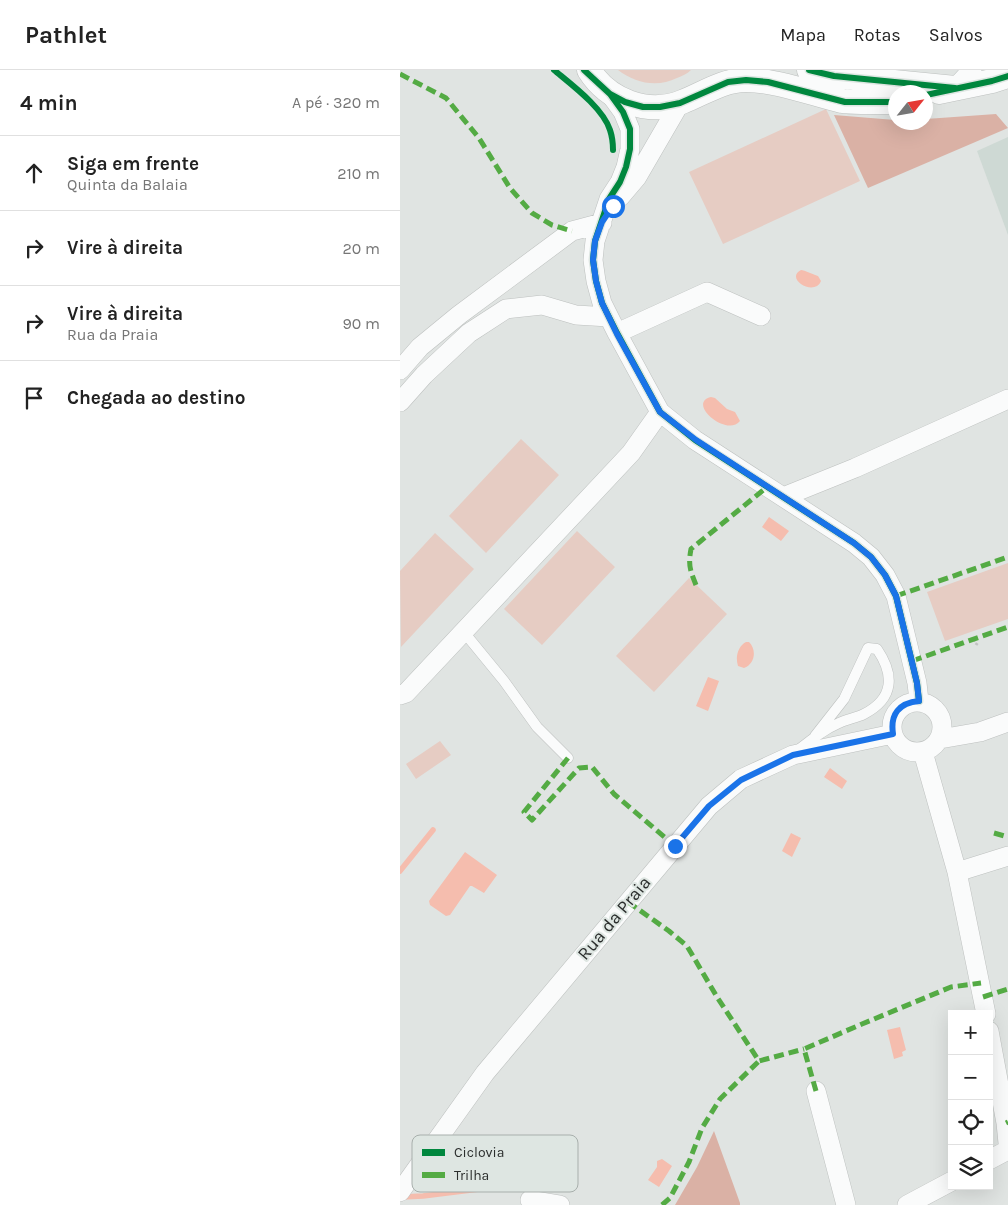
<!DOCTYPE html>
<html lang="pt">
<head>
<meta charset="utf-8">
<style>
  :root { --surface:#fff; --page:#f2f2f2; --text:#222; --muted:#767676; --line:#e0e0e0 }
  body { margin:0; font-family:Karla,sans-serif; background:var(--page); color:var(--text) }
  .controls { position:absolute; right:15px; bottom:15px; display:grid; overflow:hidden; border-radius:0px; box-shadow:0 5px 20px #0002 }
  .controls button { width:45px; height:45px; display:grid; place-items:center; padding:0; border:0; border-bottom:1px solid var(--line); background:var(--surface); color:var(--text); font:25px sans-serif }
  .compass { position:absolute; left:488px; top:15px; width:45px; height:45px; border-radius:50%; background:var(--surface); box-shadow:0 5px 20px #0002; rotate:59deg }
  .stop { position:absolute; width:15px; height:15px; margin:-11px; border:4px solid #1a73e8; border-radius:50%; background:#fff }
  .stop.end { background:#1a73e8; border-color:#fff; box-shadow:0 1px 5px #0008 }
  .list { margin:0; padding:0; list-style:none }
  h2 { display:flex; justify-content:space-between; align-items:center; height:65px; margin:0; padding:0 20px; font-size:21px }
  h2 small { font-size:16px; font-weight:400; color:var(--muted) }
  .list li { display:grid; grid-template-columns:32px 1fr auto; gap:15px; align-items:center; box-sizing:border-box; height:75px; padding:0 20px; border-top:1px solid var(--line) }
  .list b { display:block; font-size:19px; white-space:nowrap }
  .list p { margin:0; font-size:16px; white-space:nowrap; color:var(--muted) }
  .list em { font-size:16px; font-style:normal; color:var(--muted) }
  .icon { flex:none; width:28px; height:28px; fill:none; stroke:currentColor; stroke-width:2; stroke-linecap:round; stroke-linejoin:round }
  .map { position:relative; flex:none; width:608px; height:1135px; overflow:hidden }
  header { display:flex; align-items:center; gap:30px; box-sizing:border-box; height:70px; padding:0 25px; background:var(--surface); border-bottom:1px solid var(--line) }
  header strong { font-size:24px }
  nav { display:flex; gap:28px; margin-inline-start:auto; font-size:18px }
  main { display:flex }
  aside { flex:1; background:var(--surface) }
  .map>svg:first-child { display:block }
</style>
</head>
<body>
<header>
<strong>Pathlet</strong>
<nav><a>Mapa</a><a>Rotas</a><a>Salvos</a></nav>
</header>
<main>
<aside>
<h2>4 min<small>A pé · 320 m</small></h2>
<ul class="list">
<li><svg class="icon" aria-label="ahead" viewBox="0 0 24 24"><path d="M12 20V5M6 11l6-6 6 6"/></svg><div><b>Siga em frente</b><p>Quinta da Balaia</p></div><em>210 m</em></li>
<li><svg class="icon" aria-label="right" viewBox="0 0 24 24"><path d="M7 20v-9h11M14 6l5 5-5 5"/></svg><div><b>Vire à direita</b></div><em>20 m</em></li>
<li><svg class="icon" aria-label="right" viewBox="0 0 24 24"><path d="M7 20v-9h11M14 6l5 5-5 5"/></svg><div><b>Vire à direita</b><p>Rua da Praia</p></div><em>90 m</em></li>
<li><svg class="icon" aria-label="arrive" viewBox="0 0 24 24"><path d="M6 21V4h12l-3 4 3 4H6"/></svg><div><b>Chegada ao destino</b></div></li>
</ul>
</aside>
<div class="map">
<svg width="608" height="1135" viewBox="0 0 608 1135">
  <rect width="100%" height="100%" fill="#e0e4e2"/>
  <!-- built -->
  <path fill="#ced9d4" d="M 608,67 L 608,165 L 577,81 Z"/>
  <!-- green -->
  <path fill="#e6ccc3" d="M 218,0 L 291,0 C 287,4 282,6 277,8 C 257,18 235,13 218,0 Z
    M 426,39 L 460,111 L 323,174 L 289,102 Z
    M 121,369 L 159,405 L 86,483 L 49,446 Z
    M 177,461 L 215,497 L 142,575 L 104,539 Z
    M 35,463 L 74,499 L 1,577 L 0,501 Z
    M 608,493 L 608,549 L 545,571 L 527,522 Z
    M 289,508 L 327,544 L 254,622 L 216,586 Z
    M 40,671 L 51,685 L 16,709 L 6,694 Z"/>
  <!-- forest -->
  <path fill="#dab1a5" d="M 596,44 L 608,58 L 468,118 L 434,45 L 495,50 L 496,52 L 526,52 L 526,49 Z
    M 314,1061 L 340,1133 L 340,1135 L 275,1135 L 297,1097 Z"/>
  <!-- water -->
  <path fill="#f5bdae" d="M 401,200 C 404,200 415,205 418,206 L 421,211 C 415,227 384,209 401,200 Z
    M 311,327 L 315,328 L 327,339 L 335,342 L 340,351 C 327,368 286,333 311,327 Z
    M 369,447 L 389,461 L 381,471 L 362,457 Z
    M 346,572 L 349,572 C 357,580 355,594 344,598 L 338,596 C 335,587 338,576 346,572 Z
    M 308,607 L 319,611 L 308,641 L 296,636 Z
    M 430,698 L 447,711 L 442,719 L 424,707 Z
    M 391,763 L 401,768 L 392,787 L 382,781 Z
    M 65,782 L 97,805 L 84,823 L 72,816 L 70,816 L 50,845 L 46,846 L 30,835 L 29,831 Z
    M 500,957 L 506,980 L 502,982 L 503,986 L 494,989 L 487,960 Z
    M 262,1089 L 272,1096 L 259,1117 L 248,1110 L 257,1097 L 257,1091 Z"/>
  <g fill="none" stroke-linecap="round" stroke-linejoin="round">
    <!-- stream -->
    <path stroke="#f5bdae" stroke-width="5.5" d="M 0,801 L 33,760
      M 2,1127 L 23,1126 L 144,1111"/>
    <!-- service casing -->
    <g stroke="#bdc0bf" stroke-width="11">
      <path id="service" d="M 63,561 L 104,611 L 137,657 L 168,688
        M 397,681 C 411,670 423,660 439,653 C 447,649 456,648 464,644 C 495,628 494,604 477,579 L 468,578 L 444,629 L 415,666"/>
    </g>
    <!-- minor casing -->
    <g stroke="#bdc0bf" stroke-width="20">
      <path id="minor" d="M 555,18 L 572,0
        M 210,24 L 223,42 L 230,59 L 230,79 L 226,97 L 220,112 L 209,129 L 195,171 L 193,190 L 196,211 L 202,233 L 217,263 L 260,342 L 295,370 L 454,473 L 471,487 L 485,505 L 496,526 L 517,613 L 519,631
        M 220,127 L 237,107 L 280,33
        M 217,263 L 307,222 L 361,246
        M 0,300 L 20,277 L 59,245 L 172,161 L 202,153
        M 0,332 L 24,305 L 69,263 L 106,239 L 142,235 L 176,245 L 209,247
        M 383,427 L 455,398 L 608,329
        M 0,625 L 6,623 L 231,383 L 260,342
        M492 657a25 25 0 1 1 50 0a25 25 0 1 1-50 0Z
        M 540,669 L 580,662 L 608,652
        M 523,682 L 557,802 L 586,944
        M 557,802 L 608,786
        M 589,961 L 606,1053 L 608,1073
        M 416,1021 L 446,1135
        M 589,1090 L 608,1080
        M 0,1122 L 85,1003 L 309,736 L 341,709 L 393,685 L 493,664
        M 130,1130 L 160,1135
        M 507,1135 L 552,1111"/>
    </g>
    <!-- tertiary casing -->
    <g stroke="#bdc0bf" stroke-width="25">
      <path id="tertiary" d="M 189,0 C 208,30 247,46 282,32 C 303,24 322,10 346,10 C 377,10 412,24 442,31 C 448,32 455,32 461,32 C 473,32 484,32 496,32
        M 409,0 L 434,6 L 555,18
        M 539,22 L 592,11 L 608,6"/>
    </g>
    <!-- path -->
    <path stroke="#c1c2c2" stroke-width="3" stroke-dasharray="4 4" stroke-linecap="butt" d="M 572,569 L 578,572 L 576,575"/>
    <!-- service -->
    <use href="#service" stroke="#fafbfb" stroke-width="10"/>
    <!-- minor -->
    <use href="#minor" stroke="#fafbfb" stroke-width="19"/>
    <!-- tertiary -->
    <use href="#tertiary" stroke="#fafbfb" stroke-width="24"/>
    <!-- quiet -->
    <path stroke="#54ab44" stroke-width="5" stroke-dasharray="10 5" stroke-linecap="butt" d="M 0,4 L 46,28 L 79,68 L 110,118 L 132,143 L 152,155 L 172,161
      M 296,515 C 290,500 288,495 291,479 L 367,417
      M 496,526 L 608,487
      M 512,591 L 608,557
      M 168,688 L 124,742 L 132,750 L 179,698 L 192,697 L 214,724 L 275,776
      M 594,763 L 608,767
      M 228,832 L 269,861 L 287,876 L 317,927 L 359,991 L 404,979
      M 583,927 L 608,919
      M 416,1021 L 404,979 L 462,954 L 551,917 L 581,913
      M 606,1053 L 608,1052
      M 262,1135 L 270,1128 L 289,1092 L 302,1058 L 320,1029 L 359,991"/>
    <!-- cycleway casing -->
    <g stroke="#dee6e2" stroke-width="9">
      <path id="cycleway" d="M 154,0 C 172,15 203,38 210,60 C 212,66 213,74 213,80
        M 184,0 L 210,24 L 225,32 L 243,37 L 260,37 L 280,33 L 328,12 L 346,10 L 368,12 L 445,32 L 496,32
        M 409,0 L 434,6 L 555,18
        M 210,24 L 223,42 L 230,59 L 230,79 L 226,97 L 220,112 L 209,129 L 195,171 L 193,190 L 196,211 L 202,233 L 217,263 L 260,342 L 295,370 L 454,473 L 471,487 L 485,505 L 496,526 L 517,613 L 519,631
        M 526,25 L 592,11 L 608,6"/>
    </g>
    <!-- cycleway -->
    <use href="#cycleway" stroke="#00873e" stroke-width="6"/>
  </g>
  <g fill="none" stroke-linecap="round" stroke-linejoin="round">
    <!-- route -->
    <path stroke="#1a73e8" stroke-width="6" d="M 213,136 L 202,152 L 195,171 L 193,190 L 196,211 L 202,233 L 217,264 L 260,342 L 296,370 L 454,473 L 471,487 L 485,505 L 496,526 L 517,613 L 519,631 C 499,633 490,644 493,664 L 393,685 L 341,710 L 309,736 L 275,776"/>
  </g>
  <g text-anchor="middle" stroke-width="4" stroke-linejoin="round" paint-order="stroke">
    <!-- street labels -->
    <g font-size="18" fill="#2b2e2d" stroke="#dee6e2">
      <text transform="translate(214 848) rotate(-50)" y="6">Rua da Praia</text>
    </g>
  </g>
  <!-- legend -->
  <rect x="12" y="1065" width="166" height="57" rx="8" fill="#dee6e2" stroke="#a8afac" stroke-width="1"/>
  <rect x="22" y="1079" width="23" height="7" fill="#00873e"/>
  <rect x="22" y="1102" width="23" height="6" fill="#54ab44"/>
  <g font-size="14" fill="#2b2e2d">
    <text x="54" y="1087">Ciclovia</text>
    <text x="54" y="1110">Trilha</text>
  </g>
</svg>
<div class="controls">
<button>+</button>
<button>−</button>
<button><svg class="icon" aria-label="locate" viewBox="0 0 24 24"><circle cx="12" cy="12" r="6"/><path d="M12 2v4M12 18v4M2 12h4M18 12h4"/></svg></button>
<button><svg class="icon" aria-label="layers" viewBox="0 0 24 24"><path d="M12 4l9 5-9 5-9-5zM3 14l9 5 9-5"/></svg></button>
</div>
<svg class="compass" viewBox="-18 -18 36 36"><path d="M0-13l5 13h-10z" fill="#e53935"/><path d="M0 13l5-13h-10z" fill="#767676"/></svg>
<div class="stop" style="left:213px;top:136px"></div>
<div class="stop end" style="left:275px;top:776px"></div>
</div>
</main>
</body>
</html>
